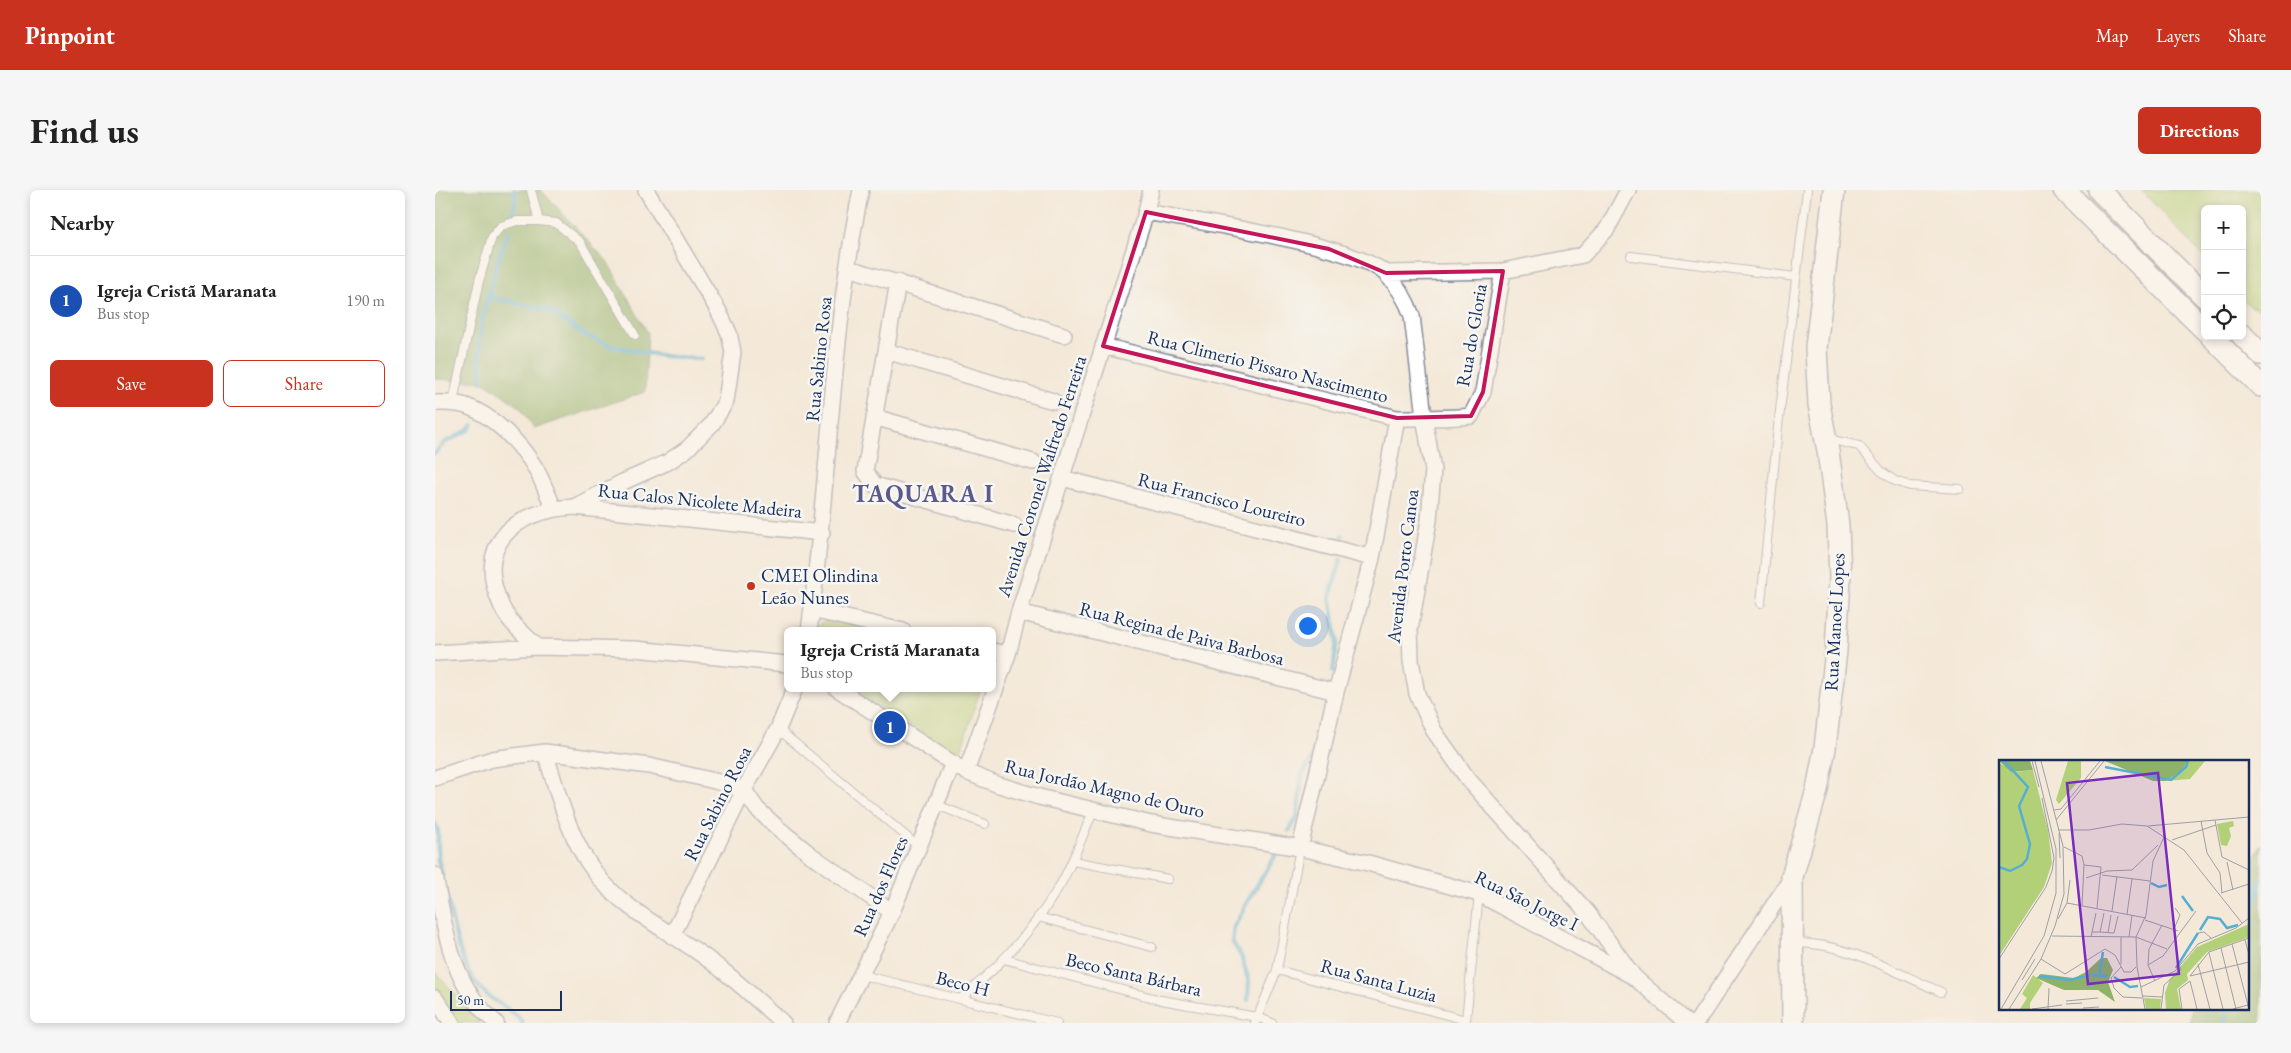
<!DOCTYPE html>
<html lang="en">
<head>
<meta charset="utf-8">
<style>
  :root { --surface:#fff; --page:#f6f6f6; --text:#222; --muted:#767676; --line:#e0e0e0; --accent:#c8321e }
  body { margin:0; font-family:"EB Garamond",serif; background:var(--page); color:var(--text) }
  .controls { position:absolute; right:15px; top:15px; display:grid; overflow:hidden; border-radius:8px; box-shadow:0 2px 8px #0003 }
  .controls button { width:45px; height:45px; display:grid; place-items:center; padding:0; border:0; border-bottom:1px solid var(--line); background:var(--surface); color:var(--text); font:25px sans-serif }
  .scale { position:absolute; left:15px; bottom:12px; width:112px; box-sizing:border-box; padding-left:5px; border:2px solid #1b2f5e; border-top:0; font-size:14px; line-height:18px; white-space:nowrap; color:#1b2f5e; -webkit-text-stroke:4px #f6f6f2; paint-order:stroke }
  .you { position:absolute; left:872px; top:435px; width:18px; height:18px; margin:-12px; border:4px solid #fff; border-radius:50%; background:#1a73e8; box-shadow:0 0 0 8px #1a73e833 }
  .badge { display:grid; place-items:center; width:32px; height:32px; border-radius:50%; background:var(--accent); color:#fff; font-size:16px; font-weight:700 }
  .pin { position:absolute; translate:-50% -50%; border:2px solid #fff; box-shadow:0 1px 5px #0006 }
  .popup { position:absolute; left:349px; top:437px; width:212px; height:65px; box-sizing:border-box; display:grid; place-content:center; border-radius:8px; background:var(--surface); filter:drop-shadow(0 1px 4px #0005); font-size:16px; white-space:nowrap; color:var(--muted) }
  .popup b { font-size:19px; color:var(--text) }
  .popup::after { content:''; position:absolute; left:50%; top:100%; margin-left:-10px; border:10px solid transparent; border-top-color:var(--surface) }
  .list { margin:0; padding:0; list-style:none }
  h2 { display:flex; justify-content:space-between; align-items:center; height:65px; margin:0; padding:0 20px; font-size:21px }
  h2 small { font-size:16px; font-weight:400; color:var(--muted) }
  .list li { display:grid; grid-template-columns:32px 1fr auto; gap:15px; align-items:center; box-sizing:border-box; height:90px; padding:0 20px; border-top:1px solid var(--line) }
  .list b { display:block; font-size:19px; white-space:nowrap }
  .list p { margin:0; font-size:16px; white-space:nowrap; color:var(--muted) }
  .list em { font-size:16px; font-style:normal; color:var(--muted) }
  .actions { display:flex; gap:10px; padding:15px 20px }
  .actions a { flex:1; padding:11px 0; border:1px solid var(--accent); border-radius:8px; text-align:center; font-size:18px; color:var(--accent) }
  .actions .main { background:var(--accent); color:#fff }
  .icon { flex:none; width:28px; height:28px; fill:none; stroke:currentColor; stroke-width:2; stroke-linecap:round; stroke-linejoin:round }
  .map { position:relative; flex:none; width:1826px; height:833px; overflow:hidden; border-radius:8px }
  header { display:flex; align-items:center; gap:30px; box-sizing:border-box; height:70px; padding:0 25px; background:var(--accent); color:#fff }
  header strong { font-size:24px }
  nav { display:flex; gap:28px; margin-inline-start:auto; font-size:18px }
  .intro { display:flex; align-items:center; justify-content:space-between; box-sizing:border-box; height:120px; padding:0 30px }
  h1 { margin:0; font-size:35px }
  .button { padding:12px 22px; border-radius:8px; background:var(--accent); color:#fff; font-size:18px; font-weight:700 }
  main { display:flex; gap:30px; padding:0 30px }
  aside { flex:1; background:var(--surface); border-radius:8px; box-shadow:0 2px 8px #0003 }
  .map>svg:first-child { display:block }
</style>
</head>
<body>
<header>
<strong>Pinpoint</strong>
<nav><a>Map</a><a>Layers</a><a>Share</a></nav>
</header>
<div class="intro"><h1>Find us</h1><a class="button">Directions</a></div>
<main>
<aside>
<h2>Nearby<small></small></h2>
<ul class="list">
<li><span class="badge" style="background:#1a4fb4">1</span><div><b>Igreja Cristã Maranata</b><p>Bus stop</p></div><em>190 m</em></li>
</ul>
<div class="actions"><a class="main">Save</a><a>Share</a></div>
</aside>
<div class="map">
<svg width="1826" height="833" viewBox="0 0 1826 833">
  <rect width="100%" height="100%" fill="#f6f6f2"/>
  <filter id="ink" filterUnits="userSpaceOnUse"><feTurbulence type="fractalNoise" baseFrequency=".02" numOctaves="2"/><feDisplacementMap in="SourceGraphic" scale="10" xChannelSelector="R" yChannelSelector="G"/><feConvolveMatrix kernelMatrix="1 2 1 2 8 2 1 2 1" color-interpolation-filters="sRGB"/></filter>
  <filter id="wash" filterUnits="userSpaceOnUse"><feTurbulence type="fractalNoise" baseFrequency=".0096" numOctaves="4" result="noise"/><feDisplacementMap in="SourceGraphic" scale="20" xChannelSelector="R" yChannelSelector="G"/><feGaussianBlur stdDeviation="1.12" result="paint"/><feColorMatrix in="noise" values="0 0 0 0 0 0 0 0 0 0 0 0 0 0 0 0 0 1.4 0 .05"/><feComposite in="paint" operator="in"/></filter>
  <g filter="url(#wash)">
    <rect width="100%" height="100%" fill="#f4e9d8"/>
    <!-- green -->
    <path fill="#b2d077" stroke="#66806a" d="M 1706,0 L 1826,0 L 1826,121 L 1814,115 L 1807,108 L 1807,19 L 1770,19 L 1770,68 Z
      M 394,428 L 439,441 L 381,441 L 381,436 Z
      M 412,498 L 546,498 L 524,566 Z
      M 0,782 L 46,833 L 0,833 Z"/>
    <!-- forest -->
    <path fill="#8db268" stroke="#547063" d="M 0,0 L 106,0 L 172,71 L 213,143 L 210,202 L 99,239 L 85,217 L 49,192 L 0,189 Z
      M 1826,655 L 1826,833 L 1755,833 L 1757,819 L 1812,819 L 1812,681 Z"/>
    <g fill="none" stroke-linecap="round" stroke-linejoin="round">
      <!-- stream -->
      <path stroke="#56aed3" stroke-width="4.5" d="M 77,26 L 81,9 L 79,0
        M 54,107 L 113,120 L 150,145 L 176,156 L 229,166 L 266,169
        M 47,192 C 46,176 43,160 45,145 C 50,110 61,75 73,42
        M 0,263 L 9,253 L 34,240 L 38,235
        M 906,357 L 908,345
        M 898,482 L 902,451 L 895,407 L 906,369
        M 0,633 L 3,641 L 3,669 L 7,685
        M 854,641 L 862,628 L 867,585 L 881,562
        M 10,698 C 18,733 24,784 55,807 C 68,817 77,819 88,833
        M 1812,742 L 1826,689
        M 813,810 L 814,792 L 806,766 L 797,751 L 799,737 L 811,714 L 843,661
        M 0,831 L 1,833
        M 1789,833 L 1792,819"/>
    </g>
  </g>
  <g filter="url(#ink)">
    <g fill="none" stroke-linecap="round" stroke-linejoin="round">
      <!-- lane casing -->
      <g stroke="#888c9b" stroke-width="10">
        <path id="lane" d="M 96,0 L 104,31 L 121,33 L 145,52 L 200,145
          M 1196,66 L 1361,87
          M 18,212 L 44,91 L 57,47 L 66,36 L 82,31 L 104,31
          M 1393,249 L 1424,256 L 1446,281 L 1460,291 L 1475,296 L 1525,299
          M 1326,413 L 1343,237 L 1372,0
          M 343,539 L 484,657
          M 502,615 L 550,634
          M 638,671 L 733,689
          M 603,727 L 717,757
          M 1359,753 C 1411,752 1459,782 1506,802
          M 569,769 L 726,810 L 822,827 L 837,833
          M 842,780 L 1031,830 L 1044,704
          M 427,785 L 622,833
          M 525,809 C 562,779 597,741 622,700 C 638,675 646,647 659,620
          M 820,833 L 842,780 L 865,658"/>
      </g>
      <!-- street casing -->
      <g stroke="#888c9b" stroke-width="18">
        <path id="street" d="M 711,22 C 758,31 922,55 951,84 C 962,95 972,111 977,126 L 989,227 L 998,280 L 994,330 L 975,440 L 976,471 L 982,504 L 999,541 L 1033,589 L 1152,722 L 1199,787
          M 414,78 L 629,145
          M 951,83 L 1068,81 L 1148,65 L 1172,39 L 1193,0
          M 463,92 L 451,161 L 618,211
          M 668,156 L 962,228 C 987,227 1012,229 1036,226 L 1048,202 L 1068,81
          M 451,161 L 430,281 L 440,295 L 579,335
          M 0,213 C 11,213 20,212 31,216 C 58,225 87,255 101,279 C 108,292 113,306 119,318
          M 439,227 L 598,272
          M 627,288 L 937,368
          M 139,317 L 188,292 L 233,272 L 252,259 L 277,234 L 291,211 L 298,162 L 294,143 L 283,120 L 211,0
          M 377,420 L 468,441
          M 584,422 L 901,502
          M 374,441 C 394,294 396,145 426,0
          M 103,457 C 91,446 74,433 67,417 C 37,355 80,320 139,317 L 387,343
          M 558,461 L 573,464
          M 0,463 L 103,457 L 200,459 L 352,474
          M 401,498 L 531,582 L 561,594 L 604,607 L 716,634 L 865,658 L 933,673 L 1044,704 L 1199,787 L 1252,833
          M 110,562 C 123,603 133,646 159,681 C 185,717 225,736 260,760 C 291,781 320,808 348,833
          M 531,582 L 573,464 L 584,422 L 711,22 L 716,0
          M 0,588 L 57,569 L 110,562 L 214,576 L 280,591 L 309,600 L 322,619 L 344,639 L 376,665 L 457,722
          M 865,658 L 901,502 L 937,368 L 962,228
          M 0,685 C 10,739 16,796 61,833
          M 237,746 L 309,600 L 343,539 L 360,498
          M 0,808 L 17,833
          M 402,833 L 457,722 L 518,573
          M 1261,833 L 1357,687"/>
      </g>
      <!-- secondary casing -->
      <g stroke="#888c9b" stroke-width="24">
        <path id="secondary" d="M 1629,0 L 1770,140
          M 1664,0 L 1770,107
          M 1807,145 L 1826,164
          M 1776,146 L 1826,196
          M 1358,833 L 1357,687 L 1382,600 L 1390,558 L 1401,461 L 1405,388 L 1403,335 L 1393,261 L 1384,214 L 1381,158 L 1399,0"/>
      </g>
      <!-- lane -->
      <use href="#lane" stroke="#fff" stroke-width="8"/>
      <!-- street -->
      <use href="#street" stroke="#fff" stroke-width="15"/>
      <!-- secondary -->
      <use href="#secondary" stroke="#fff" stroke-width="21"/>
    </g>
  </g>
  <!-- marked area -->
  <path d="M0 0H1826V833H0ZM 711,22 L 894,59 L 951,83 L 1068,81 L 1048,202 L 1036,226 L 962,228 L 668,156 Z" fill="#f4e9d8" fill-opacity=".55" fill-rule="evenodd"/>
  <path fill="none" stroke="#c2185b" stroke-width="4" stroke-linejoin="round" d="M 711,22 L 894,59 L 951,83 L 1068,81 L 1048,202 L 1036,226 L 962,228 L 668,156 Z"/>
  <!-- markers -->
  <circle fill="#c8321e" stroke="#f6f6f2" stroke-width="2" cx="316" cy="396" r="5"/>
  <g text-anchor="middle" stroke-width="5" stroke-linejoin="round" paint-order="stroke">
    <!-- street labels -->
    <g font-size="19" fill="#1b2f5e" stroke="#f6f6f2">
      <text transform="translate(1036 145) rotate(-80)" y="7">Rua do Gloria</text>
      <text transform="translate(383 169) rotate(-84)" y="7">Rua Sabino Rosa</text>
      <text transform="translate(833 176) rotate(14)" y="7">Rua Climerio Pissaro Nascimento</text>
      <text transform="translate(606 286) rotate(-72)" y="7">Avenida Coronel Walfredo Ferreira</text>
      <text transform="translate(787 309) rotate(14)" y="7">Rua Francisco Loureiro</text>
      <text transform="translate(265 310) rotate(6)" y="7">Rua Calos Nicolete Madeira</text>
      <text transform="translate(967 376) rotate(-83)" y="7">Avenida Porto Canoa</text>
      <text transform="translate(1399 432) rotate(-87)" y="7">Rua Manoel Lopes</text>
      <text transform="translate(747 443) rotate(14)" y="7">Rua Regina de Paiva Barbosa</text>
      <text transform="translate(670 598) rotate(13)" y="7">Rua Jordão Magno de Ouro</text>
      <text transform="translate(282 613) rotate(-63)" y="7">Rua Sabino Rosa</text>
      <text transform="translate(445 696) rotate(-66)" y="7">Rua dos Flores</text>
      <text transform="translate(1092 710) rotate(26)" y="7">Rua São Jorge I</text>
      <text transform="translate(699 784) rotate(13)" y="7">Beco Santa Bárbara</text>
      <text transform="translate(944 790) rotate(15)" y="7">Rua Santa Luzia</text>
      <text transform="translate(528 793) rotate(14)" y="7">Beco H</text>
    </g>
    <!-- poi labels -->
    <g font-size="19" fill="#1b2f5e" stroke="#f6f6f2" text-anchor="start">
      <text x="326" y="392">CMEI Olindina<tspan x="326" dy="22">Leão Nunes</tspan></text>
    </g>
    <!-- district labels -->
    <g font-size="24" font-weight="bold" letter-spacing="1" fill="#5c5a8a" stroke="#f6f6f2">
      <text x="488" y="312">TAQUARA I</text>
    </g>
  </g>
  <!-- overview -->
  <g transform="translate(1564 570)">
    <rect width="250" height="250" fill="#f4e9d8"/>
    <path d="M 69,1 L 82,1 L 82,18 L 60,44 L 57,40 ZM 189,1 L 206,1 L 191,19 L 167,21 L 182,11 ZM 0,3 L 17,12 L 34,10 L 49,70 L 53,103 L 45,127 L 0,196 ZM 234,61 L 235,66 L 230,68 L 232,76 L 228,86 L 222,85 L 218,64 ZM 250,164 L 250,177 L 208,192 L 188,214 L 189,220 L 178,229 L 182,249 L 167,249 L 166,233 L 171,219 L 198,187 ZM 34,215 L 44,223 L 31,243 L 31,249 L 21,249 L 28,238 L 23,234 ZM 145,238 L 162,239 L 161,249 L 147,249 Z" fill="#b2d077"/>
    <path d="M 0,1 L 31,1 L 34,10 L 12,12 ZM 106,1 L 189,1 L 182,11 L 167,21 L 154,21 ZM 102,198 L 108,198 L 114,210 L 109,222 L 116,242 L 99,230 L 65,230 L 37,218 L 42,214 L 75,218 L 87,212 Z" fill="#8db268"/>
    <path fill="none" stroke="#56aed3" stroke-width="2.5" d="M 106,7 L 172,20 L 187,7 L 189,1M 0,107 L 11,111 L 23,105 L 28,99 L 31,84 L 20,46 L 29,27 L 5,1M 152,123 L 160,127 L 168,125M 183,136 L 194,151M 201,170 L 209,157 L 221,159 L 228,168 L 239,165M 177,208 L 199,173M 92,215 L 109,216M 40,216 L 71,220 L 91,215M 100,216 L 104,192M 115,217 L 131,227 L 139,226"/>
    <path fill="none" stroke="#9d9fa7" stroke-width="1" d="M 33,1 L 40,27M 55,50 L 62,49 L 101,1M 57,60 L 105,1M 216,60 L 223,97 L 250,110M 202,61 L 208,93 L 221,113 L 223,133M 149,66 L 250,57M 59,70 L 90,70 L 123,64 L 148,66 L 185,90 L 243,163M 60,73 L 61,98M 173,80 L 217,65M 65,87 L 83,96 L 85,105 L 83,145M 228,102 L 234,130M 85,105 L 102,107 L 98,148M 103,115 L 151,121M 87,118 L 108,111 L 133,110 L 159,85M 222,133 L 250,124M 68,143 L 147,158M 113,151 L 118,116M 128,154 L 133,119M 59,159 L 68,143 L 71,120M 146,160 L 179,171M 175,169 L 181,155 L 176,148M 93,172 L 101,172 L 105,153M 101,172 L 115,173 L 119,156M 109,173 L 112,155M 199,173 L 205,172 L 212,178M 53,176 L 137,177 L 168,189M 92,177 L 97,153M 122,177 L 122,204M 130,177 L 133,155M 246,180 L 250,195M 233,184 L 250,249M 222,188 L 237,249M 210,193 L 224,249M 0,199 L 47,127 L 53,111 L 55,98 L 43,38M 42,199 L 66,214 L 106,189 L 116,195 L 125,212 L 132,212 L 137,207M 199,204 L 211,249M 149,205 L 164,196 L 197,151M 122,207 L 112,218 L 115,228 L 124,237 L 143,238M 191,216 L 210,192 L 250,178M 191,216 L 250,202M 23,220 L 36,199M 156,221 L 149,205 L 150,189 L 163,165M 191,221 L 198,249M 142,227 L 176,211 L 199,184 L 237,168 L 250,158M 143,236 L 163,237M 67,241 L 99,238M 67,244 L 83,243M 84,248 L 100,247M 2,249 L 45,176 L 57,133 L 57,89 L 36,1M 10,249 L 42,199 L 56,166 L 65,134 L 64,86 L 42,1M 33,249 L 63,245M 49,249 L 50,228M 146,249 L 138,207 L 137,177 L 147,155 L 154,101 L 166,75M 162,249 L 165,225 L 182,210 L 181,206M 183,249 L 180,229 L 191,221M 234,249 L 249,245"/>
    <path fill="#7b2cbf" fill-opacity="0.15" stroke="#7b2cbf" stroke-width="2.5" d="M 159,13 L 180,214 L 89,224 L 68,23 Z"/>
    <rect width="250" height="250" fill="none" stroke="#1b2f5e" stroke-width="2.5"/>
  </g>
</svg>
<div class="controls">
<button>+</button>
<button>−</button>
<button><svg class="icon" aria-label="locate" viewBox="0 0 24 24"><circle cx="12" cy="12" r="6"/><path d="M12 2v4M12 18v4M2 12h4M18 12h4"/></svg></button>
</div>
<div class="scale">50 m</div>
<div class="you"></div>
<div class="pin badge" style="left:455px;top:537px;background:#1a4fb4">1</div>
<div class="popup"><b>Igreja Cristã Maranata</b>Bus stop</div>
</div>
</main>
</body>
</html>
